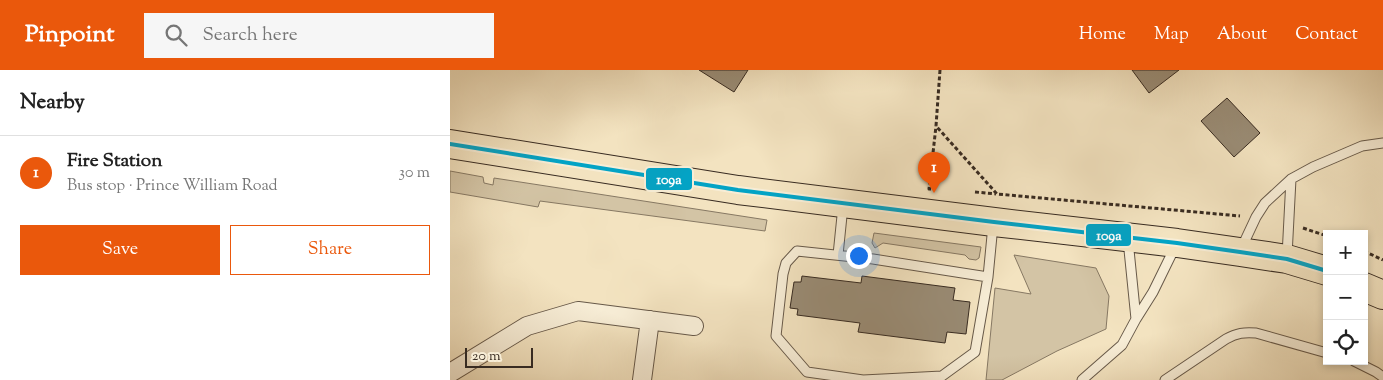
<!DOCTYPE html>
<html lang="en">
<head>
<meta charset="utf-8">
<style>
  :root { --surface:#fff; --page:#f6f6f6; --text:#222; --muted:#767676; --line:#e0e0e0; --accent:#ea580c }
  body { margin:0; font-family:"Sorts Mill Goudy",serif; background:var(--page); color:var(--text) }
  .controls { position:absolute; right:15px; bottom:15px; display:grid; overflow:hidden; border-radius:0px; box-shadow:0 2px 8px #0003 }
  .controls button { width:45px; height:45px; display:grid; place-items:center; padding:0; border:0; border-bottom:1px solid var(--line); background:var(--surface); color:var(--text); font:25px sans-serif }
  .scale { position:absolute; left:15px; bottom:12px; width:68px; box-sizing:border-box; padding-left:5px; border:2px solid #382b21; border-top:0; font-size:14px; line-height:18px; white-space:nowrap; color:#382b21; -webkit-text-stroke:4px #f7edd6; paint-order:stroke }
  .you { position:absolute; left:408px; top:185px; width:18px; height:18px; margin:-12px; border:4px solid #fff; border-radius:50%; background:#1a73e8; box-shadow:0 0 0 8px #1a73e833 }
  .badge { display:grid; place-items:center; width:32px; height:32px; border-radius:50%; background:var(--accent); color:#fff; font-size:16px; font-weight:700 }
  .pin { position:absolute; translate:-50% -41px; filter:drop-shadow(0 1px 2px #0008) }
  .pin::after { content:''; position:absolute; top:26px; width:18px; height:15px; background:inherit; clip-path:polygon(0 0,100% 0,50% 100%) }
  .list { margin:0; padding:0; list-style:none }
  h2 { display:flex; justify-content:space-between; align-items:center; height:65px; margin:0; padding:0 20px; font-size:21px }
  h2 small { font-size:16px; font-weight:400; color:var(--muted) }
  .list li { display:grid; grid-template-columns:32px 1fr auto; gap:15px; align-items:center; box-sizing:border-box; height:75px; padding:0 20px; border-top:1px solid var(--line) }
  .list b { display:block; font-size:19px; white-space:nowrap }
  .list p { margin:0; font-size:16px; white-space:nowrap; color:var(--muted) }
  .list em { font-size:16px; font-style:normal; color:var(--muted) }
  .actions { display:flex; gap:10px; padding:15px 20px }
  .actions a { flex:1; padding:11px 0; border:1px solid var(--accent); border-radius:0px; text-align:center; font-size:18px; color:var(--accent) }
  .actions .main { background:var(--accent); color:#fff }
  .icon { flex:none; width:28px; height:28px; fill:none; stroke:currentColor; stroke-width:2; stroke-linecap:round; stroke-linejoin:round }
  .map { position:relative; flex:none; width:933px; height:310px; overflow:hidden }
  header { display:flex; align-items:center; gap:30px; box-sizing:border-box; height:70px; padding:0 25px; background:var(--accent); color:#fff }
  header strong { font-size:24px }
  nav { display:flex; gap:28px; margin-inline-start:auto; font-size:18px }
  .search { width:350px; height:45px; background:var(--page); display:flex; align-items:center; gap:12px; box-sizing:border-box; padding:0 18px; border-radius:0px; color:var(--muted); font-size:19px }
  main { display:flex }
  aside { flex:1; background:var(--surface) }
  .map>svg:first-child { display:block }
</style>
</head>
<body>
<header>
<strong>Pinpoint</strong>
<div class="search"><svg class="icon" aria-label="search" viewBox="0 0 24 24"><circle cx="10" cy="10" r="6"/><path d="M15 15l6 6"/></svg>Search here</div>
<nav><a>Home</a><a>Map</a><a>About</a><a>Contact</a></nav>
</header>
<main>
<aside>
<h2>Nearby<small></small></h2>
<ul class="list">
<li><span class="badge">1</span><div><b>Fire Station</b><p>Bus stop · Prince William Road</p></div><em>30 m</em></li>
</ul>
<div class="actions"><a class="main">Save</a><a>Share</a></div>
</aside>
<div class="map">
<svg width="933" height="310" viewBox="0 0 933 310">
  <rect width="100%" height="100%" fill="#f3e3c0"/>
  <filter id="stains"><feTurbulence type="fractalNoise" baseFrequency=".004" numOctaves="4"/><feColorMatrix values="0 0 0 0 .2 0 0 0 0 .09 0 0 0 0 .02 0 0 0 .5 -.17"/></filter>
  <radialGradient id="worn" r=".72"><stop offset=".6" stop-color="#630" stop-opacity="0"/><stop offset="1" stop-color="#630" stop-opacity=".3"/></radialGradient>
  <!-- green -->
  <path fill="#d3c4a5" stroke="#867863" d="M 0,101 L 33,107 L 34,113 L 43,115 L 44,108 L 317,150 L 315,161 L 90,131 L 88,137 L 0,122 Z
    M 424,163 L 531,177 L 529,188 L 526,190 L 519,189 L 515,185 L 433,173 L 425,178 L 422,173 Z
    M 564,185 L 646,198 L 659,226 L 656,259 L 607,281 L 552,310 L 536,310 L 545,218 L 581,224 Z"/>
  <!-- building -->
  <path fill="#998b74" stroke="#382b21" d="M 249,0 L 298,0 L 284,22 Z
    M 682,0 L 729,0 L 699,23 Z
    M 777,28 L 810,63 L 784,87 L 751,51 Z
    M 352,206 L 411,213 L 412,206 L 505,218 L 503,230 L 520,232 L 516,264 L 497,262 L 495,273 L 408,262 L 410,253 L 347,245 L 348,239 L 340,238 L 344,212 L 351,212 Z"/>
  <g fill="none" stroke-linecap="round" stroke-linejoin="round">
    <!-- lane casing -->
    <g stroke="#675949" stroke-width="11">
      <path id="lane" d="M 678,170 L 686,249
        M 791,179 L 806,147 L 815,133 L 841,109 L 863,97 L 912,76 L 933,73
        M 388,185 L 393,136
        M 837,186 L 841,109
        M 538,207 L 423,189 L 347,181 L 336,193 L 333,204 L 326,266 L 357,302 L 413,310 L 492,306 L 525,282 L 538,207 L 543,155
        M 904,291 L 926,302 L 933,307
        M 632,310 L 672,275 L 686,249 L 703,222 L 726,175
        M 715,310 L 776,269 C 787,263 794,262 806,263 L 877,283"/>
    </g>
    <!-- street casing -->
    <g stroke="#675949" stroke-width="20">
      <path id="street" d="M 0,303 L 77,256 L 128,241 L 244,256
        M 192,310 L 200,250"/>
    </g>
    <!-- primary casing -->
    <g stroke="#382b21" stroke-width="30">
      <path id="primary" d="M 0,74 L 288,120 L 544,152 L 727,173 L 790,182 L 837,189 L 877,201
        M 914,217 L 933,225"/>
    </g>
    <!-- path -->
    <path stroke="#382b21" stroke-width="3" stroke-dasharray="4 2.5" stroke-linecap="butt" d="M 490,0 L 486,56 L 547,124 L 790,146
      M 481,119 L 479,119 L 486,56
      M 525,122 L 546,124
      M 853,158 L 877,166
      M 914,181 L 933,190"/>
    <!-- lane -->
    <use href="#lane" stroke="#f7edd6" stroke-width="9"/>
    <!-- street -->
    <use href="#street" stroke="#f7edd6" stroke-width="18"/>
    <!-- primary -->
    <use href="#primary" stroke="#f3e3c0" stroke-width="28"/>
    <!-- bus-1 casing -->
    <g stroke="#f7edd6" stroke-width="8">
      <path id="bus-1" d="M 0,74 L 288,120 L 544,152 L 727,173 L 790,182 L 837,189 L 877,201"/>
    </g>
    <!-- bus-1 -->
    <use href="#bus-1" stroke="#03a3c5" stroke-width="4"/>
  </g>
  <g stroke="#f7edd6" stroke-width="2">
    <rect x="195" y="97" width="48" height="24" rx="5" fill="#03a3c5"/>
    <rect x="635" y="153" width="47" height="24" rx="5" fill="#03a3c5"/>
  </g>
  <g font-size="14" text-anchor="middle" font-weight="bold" fill="#fff">
    <text x="219" y="114">109a</text>
    <text x="659" y="170">109a</text>
  </g>
  <rect width="100%" height="100%" filter="url(#stains)"/>
  <rect width="100%" height="100%" fill="url(#worn)"/>
</svg>
<div class="controls">
<button>+</button>
<button>−</button>
<button><svg class="icon" aria-label="locate" viewBox="0 0 24 24"><circle cx="12" cy="12" r="6"/><path d="M12 2v4M12 18v4M2 12h4M18 12h4"/></svg></button>
</div>
<div class="scale">20 m</div>
<div class="you"></div>
<div class="pin badge" style="left:484px;top:123px">1</div>
</div>
</main>
</body>
</html>
